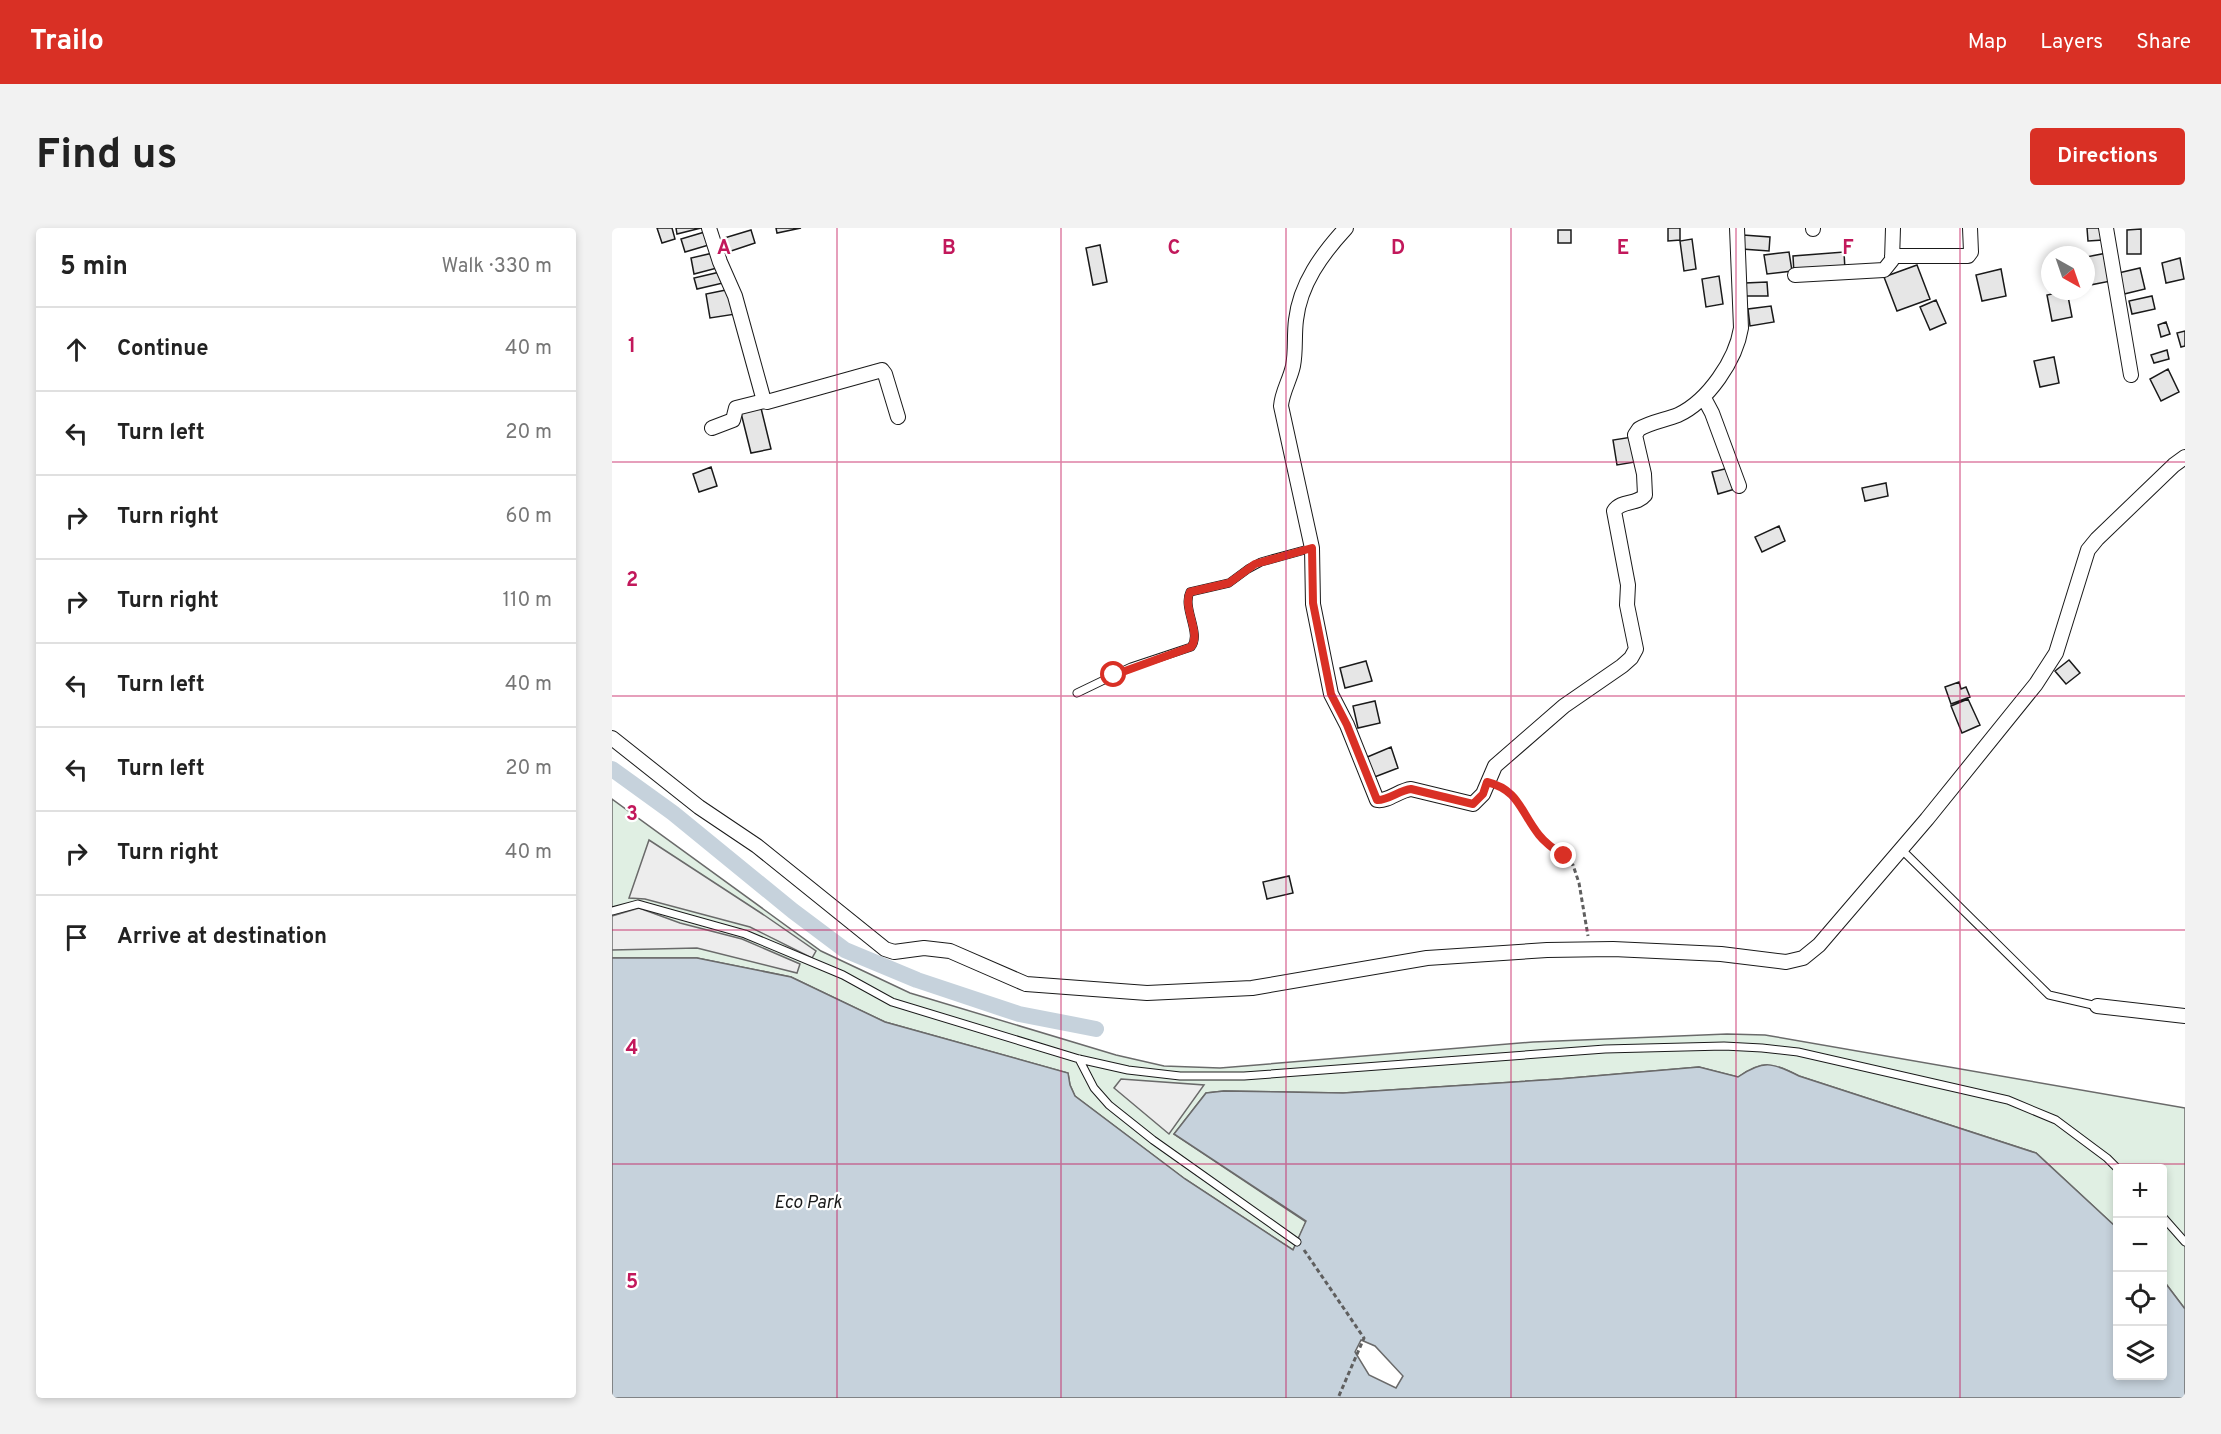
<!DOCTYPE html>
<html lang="en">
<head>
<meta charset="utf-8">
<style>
  :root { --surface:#fff; --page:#f2f2f2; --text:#222; --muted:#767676; --line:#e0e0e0; --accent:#d93025 }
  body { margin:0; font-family:Overpass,sans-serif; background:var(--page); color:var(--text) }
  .controls { position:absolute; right:18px; bottom:18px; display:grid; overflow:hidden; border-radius:6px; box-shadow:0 3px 9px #0003 }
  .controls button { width:54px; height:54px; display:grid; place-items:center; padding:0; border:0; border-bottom:2px solid var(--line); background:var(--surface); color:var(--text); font:30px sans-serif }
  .compass { position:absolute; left:1429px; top:18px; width:54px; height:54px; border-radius:50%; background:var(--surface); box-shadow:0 3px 9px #0003; rotate:140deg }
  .stop { position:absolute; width:18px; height:18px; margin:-14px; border:4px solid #d93025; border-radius:50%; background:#fff }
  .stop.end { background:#d93025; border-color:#fff; box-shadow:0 2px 6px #0008 }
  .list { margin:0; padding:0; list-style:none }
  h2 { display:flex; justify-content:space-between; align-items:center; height:78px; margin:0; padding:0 24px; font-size:26px }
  h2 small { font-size:20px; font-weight:400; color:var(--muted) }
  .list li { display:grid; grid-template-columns:39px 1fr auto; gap:18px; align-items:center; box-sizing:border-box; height:84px; padding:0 24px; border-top:2px solid var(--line) }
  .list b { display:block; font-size:22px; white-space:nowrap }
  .list em { font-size:20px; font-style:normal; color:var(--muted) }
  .icon { flex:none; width:33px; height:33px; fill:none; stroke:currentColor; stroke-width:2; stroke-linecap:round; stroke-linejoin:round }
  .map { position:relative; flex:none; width:1573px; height:1170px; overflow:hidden; border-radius:6px }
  header { display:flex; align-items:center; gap:36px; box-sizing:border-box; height:84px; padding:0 30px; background:var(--accent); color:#fff }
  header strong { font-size:28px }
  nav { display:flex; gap:33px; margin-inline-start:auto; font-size:21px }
  .intro { display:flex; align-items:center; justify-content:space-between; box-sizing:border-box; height:144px; padding:0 36px }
  h1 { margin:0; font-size:42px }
  .button { padding:15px 27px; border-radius:6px; background:var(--accent); color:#fff; font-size:21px; font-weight:700 }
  main { display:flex; gap:36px; padding:0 36px }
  aside { flex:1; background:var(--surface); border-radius:6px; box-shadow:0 3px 9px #0003 }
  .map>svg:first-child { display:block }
</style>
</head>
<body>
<header>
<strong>Trailo</strong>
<nav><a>Map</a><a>Layers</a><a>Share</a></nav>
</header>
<div class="intro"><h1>Find us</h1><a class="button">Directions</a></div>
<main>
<aside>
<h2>5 min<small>Walk · 330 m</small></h2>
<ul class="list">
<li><svg class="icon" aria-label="ahead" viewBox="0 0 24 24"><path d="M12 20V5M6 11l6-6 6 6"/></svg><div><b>Continue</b></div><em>40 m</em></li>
<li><svg class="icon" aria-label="left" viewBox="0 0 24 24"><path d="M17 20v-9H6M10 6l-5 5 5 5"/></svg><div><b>Turn left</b></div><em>20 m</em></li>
<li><svg class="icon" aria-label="right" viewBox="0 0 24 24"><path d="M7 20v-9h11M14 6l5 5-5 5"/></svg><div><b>Turn right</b></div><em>60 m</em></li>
<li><svg class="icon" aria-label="right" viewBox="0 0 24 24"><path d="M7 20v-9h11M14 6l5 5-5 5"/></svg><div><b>Turn right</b></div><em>110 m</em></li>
<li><svg class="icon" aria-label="left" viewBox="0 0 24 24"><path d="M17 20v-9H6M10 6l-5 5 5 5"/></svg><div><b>Turn left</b></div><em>40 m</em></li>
<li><svg class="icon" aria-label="left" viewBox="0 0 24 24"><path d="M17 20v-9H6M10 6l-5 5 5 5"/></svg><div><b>Turn left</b></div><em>20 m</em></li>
<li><svg class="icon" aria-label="right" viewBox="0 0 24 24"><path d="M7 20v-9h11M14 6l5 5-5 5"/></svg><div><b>Turn right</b></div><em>40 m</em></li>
<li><svg class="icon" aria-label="arrive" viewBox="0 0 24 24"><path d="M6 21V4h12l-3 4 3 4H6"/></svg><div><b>Arrive at destination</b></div></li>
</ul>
</aside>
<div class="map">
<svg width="1573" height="1170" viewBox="0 0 1573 1170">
  <rect width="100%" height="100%" fill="#fff"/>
  <!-- green -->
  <path fill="#e0efe3" stroke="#6a6a6a" stroke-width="1.5" d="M 0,571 L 209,723 L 298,765 L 504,827 L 552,838 L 608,840 L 921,814 L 1115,806 L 1153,807 L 1573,880 L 1573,1081 L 1551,1052 L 1550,940 L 1506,940 L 1505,1000 L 1424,925 L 1187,848 C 1160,834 1151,832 1126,849 L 1087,839 L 947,851 L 731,865 L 612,863 L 594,865 L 562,906 L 694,994 L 681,1022 L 573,951 L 463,868 L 458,857 L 456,845 L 273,794 L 179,749 L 85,730 L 0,730 Z"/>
  <!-- parking -->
  <path fill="#ededed" stroke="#6a6a6a" stroke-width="1.5" d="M 37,612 L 152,687 L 204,723 L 200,730 L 138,699 L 33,671 L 17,670 Z
    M 27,680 L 68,695 L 130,711 L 188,736 L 185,745 L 85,720 L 0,722 L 0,688 Z
    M 509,851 L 592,857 L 557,906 L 502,860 Z"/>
  <!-- water -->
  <path fill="#c6d2dc" stroke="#6a6a6a" stroke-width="1.5" fill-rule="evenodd" d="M 0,730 L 85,730 L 179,749 L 273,794 L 456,845 L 458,857 L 463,868 L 573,951 L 681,1022 L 694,993 L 562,906 L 594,865 L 612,863 L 731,865 L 947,851 L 1087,839 L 1126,849 C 1151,832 1160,834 1187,848 L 1424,925 L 1505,1000 L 1506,1148 L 1550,1148 L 1551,1052 L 1573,1081 L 1573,1170 L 0,1170 ZM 749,1112 L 763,1118 L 791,1148 L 784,1160 L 757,1147 L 743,1124 Z"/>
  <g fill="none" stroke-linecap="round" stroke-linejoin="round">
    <!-- canal -->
    <path stroke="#c6d2dc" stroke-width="16" d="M 0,541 L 61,585 L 181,683 L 233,722 L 305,752 L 407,786 L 484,801"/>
  </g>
  <!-- building -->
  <path fill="#e6e6e6" stroke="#1a1a1a" stroke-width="1.5" d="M 45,0 L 60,0 L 63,11 L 50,15 Z
    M 64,0 L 89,0 L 65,6 Z
    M 164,0 L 189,0 L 165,5 Z
    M 1056,0 L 1068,0 L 1068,12 L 1056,13 Z
    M 1475,0 L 1490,0 L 1491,12 L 1476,13 Z
    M 1529,1 L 1529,26 L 1515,26 L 1515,2 Z
    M 139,2 L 143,15 L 113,25 L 109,11 Z
    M 946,2 L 959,2 L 959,15 L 946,15 Z
    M 96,3 L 100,16 L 73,24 L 69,11 Z
    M 1131,7 L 1158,9 L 1157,23 L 1130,21 Z
    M 1080,11 L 1084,41 L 1072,43 L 1068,13 Z
    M 488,17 L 495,54 L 481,57 L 474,20 Z
    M 1177,24 L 1180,43 L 1155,46 L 1152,27 Z
    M 1232,24 L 1233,42 L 1182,46 L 1181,28 Z
    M 101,25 L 105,40 L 82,46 L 79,30 Z
    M 1495,25 L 1499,53 L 1478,57 L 1474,29 Z
    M 1568,30 L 1572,51 L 1554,55 L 1550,35 Z
    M 1305,37 L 1318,71 L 1285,83 L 1272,49 Z
    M 1528,40 L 1533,61 L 1508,67 L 1502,46 Z
    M 1389,41 L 1394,68 L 1370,73 L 1364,47 Z
    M 108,44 L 111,55 L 85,61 L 82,50 Z
    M 1107,48 L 1111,76 L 1094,79 L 1090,51 Z
    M 1155,54 L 1156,68 L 1133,68 L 1133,55 Z
    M 119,61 L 124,86 L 98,90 L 94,66 Z
    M 1455,63 L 1460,89 L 1440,93 L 1435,67 Z
    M 1540,68 L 1543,81 L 1520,86 L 1517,73 Z
    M 1324,72 L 1334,95 L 1318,102 L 1308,79 Z
    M 1159,78 L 1162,94 L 1138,98 L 1136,81 Z
    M 1554,94 L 1558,106 L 1549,109 L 1546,97 Z
    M 1573,103 L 1573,118 L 1569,119 L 1565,105 Z
    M 1555,122 L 1557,131 L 1542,135 L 1539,127 Z
    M 1442,129 L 1447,155 L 1428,159 L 1422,133 Z
    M 1556,141 L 1567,164 L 1549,173 L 1538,151 Z
    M 149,180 L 159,221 L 139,225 L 129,185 Z
    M 1020,209 L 1023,234 L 1005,237 L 1001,212 Z
    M 99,239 L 105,258 L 87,264 L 81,246 Z
    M 1117,240 L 1123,261 L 1106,266 L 1100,244 Z
    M 1274,255 L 1276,268 L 1253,273 L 1250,260 Z
    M 1167,298 L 1173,313 L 1150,324 L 1143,309 Z
    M 1457,432 L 1468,445 L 1454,456 L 1443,443 Z
    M 754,433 L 760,453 L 733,460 L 728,440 Z
    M 1347,454 L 1349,461 L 1354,459 L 1358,469 L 1339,476 L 1333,459 Z
    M 1356,471 L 1368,497 L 1350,505 L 1339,478 Z
    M 763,473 L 768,495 L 746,500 L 741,478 Z
    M 779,519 L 786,540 L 760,550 L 753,530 Z
    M 677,648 L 681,665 L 655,671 L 651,654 Z"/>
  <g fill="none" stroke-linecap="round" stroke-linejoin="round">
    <!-- lane casing -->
    <g stroke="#1a1a1a" stroke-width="9">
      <path id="lane" d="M 465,465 L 519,439 L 579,419 C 590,406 570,380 578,364 L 617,355 L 636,341 L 649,334 L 700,320
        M 1289,621 L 1437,767 L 1485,778
        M 0,683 L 26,676 L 133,706 L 231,747 L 280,774 L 467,831 L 516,842 L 568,848 L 632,848 L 993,821 L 1112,818 L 1150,820 L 1186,824 L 1396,872 L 1444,892 L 1495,930 L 1506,941
        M 467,831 L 482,860 L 497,877 L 541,912 L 685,1014
        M 1550,988 L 1573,1014"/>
    </g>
    <!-- street casing -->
    <g stroke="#1a1a1a" stroke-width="16">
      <path id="street" d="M 97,0 L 108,34 L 123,68 L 152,173 L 155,174 L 270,142 L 273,146 L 286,189
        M 734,0 C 710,26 688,56 684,92 C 682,107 684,123 681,138 C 678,152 670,164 669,178 L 700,320 L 701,376 L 719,466 L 735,497 L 765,572 C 775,574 788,562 799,561 L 861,576 L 871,566 L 883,538 L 952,478 L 1010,438 L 1019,430 L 1024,421 L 1015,377 L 1016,357 L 1002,283 C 1009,272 1025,277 1033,267 L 1032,246 L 1023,207 L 1027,201 C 1039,194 1053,192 1066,187 C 1096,173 1124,132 1129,100 L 1125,0
        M 1201,0 L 1201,1
        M 1494,0 L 1519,147
        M 1280,28 L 1356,28 L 1359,24 L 1358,0
        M 1183,47 L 1272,42 L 1280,32 L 1281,0
        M 1092,170 L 1100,185 L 1127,258
        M 100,200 L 121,192 L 124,180 L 152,173
        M 0,510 L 87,579 L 145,618 L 273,721 L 282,724 L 312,720 L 338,723 L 414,756 L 535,765 L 640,760 L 815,730 L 935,722 L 1001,721 L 1109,726 L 1174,734 L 1191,730 L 1207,717 L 1315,591 L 1424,456 L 1444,425 L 1476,322 L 1485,311 L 1562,237 L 1573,229
        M 1485,778 L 1573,788"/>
    </g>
    <!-- path -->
    <path stroke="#5f5f5f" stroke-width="3" stroke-dasharray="4.5 3" stroke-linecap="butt" d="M 889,557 L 904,571 L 934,616 L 961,637 L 967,655 L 976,708
      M 692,1022 L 752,1110 L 726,1170"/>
    <!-- lane -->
    <use href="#lane" stroke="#fff" stroke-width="7"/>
    <!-- street -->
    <use href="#street" stroke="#fff" stroke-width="14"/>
  </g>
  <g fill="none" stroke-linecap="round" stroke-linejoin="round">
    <!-- route -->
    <path stroke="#d93025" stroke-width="8" d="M 502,447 L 579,419 C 590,406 570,380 578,364 L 617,355 L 643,336 L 700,320 L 701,375 L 719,466 L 735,497 L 765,572 C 775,573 788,562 799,561 L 861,576 L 871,566 L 875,554 C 907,562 908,583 927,607 C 934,616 943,622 952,628"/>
  </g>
  <!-- grid -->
  <path fill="none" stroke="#c2185b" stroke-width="1.5" stroke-opacity="0.55" d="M 225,0 L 225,1170M 449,0 L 449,1170M 674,0 L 674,1170M 899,0 L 899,1170M 1124,0 L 1124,1170M 1348,0 L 1348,1170M 0,234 L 1573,234M 0,468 L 1573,468M 0,702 L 1573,702M 0,936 L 1573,936"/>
  <g text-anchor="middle" stroke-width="4.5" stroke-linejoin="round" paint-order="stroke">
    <!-- water labels -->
    <g font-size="18" font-style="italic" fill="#1a1a1a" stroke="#fff">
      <text x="196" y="980">Eco Park</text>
    </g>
  </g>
  <g font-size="20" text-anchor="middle" font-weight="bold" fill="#c2185b" stroke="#fff" stroke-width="4.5" stroke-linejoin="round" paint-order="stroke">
    <text x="112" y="26">A</text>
    <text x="337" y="26">B</text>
    <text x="562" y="26">C</text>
    <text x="786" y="26">D</text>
    <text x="1011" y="26">E</text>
    <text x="1236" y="26">F</text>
    <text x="20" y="124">1</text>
    <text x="20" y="358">2</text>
    <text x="20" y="592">3</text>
    <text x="20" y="826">4</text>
    <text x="20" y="1060">5</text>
  </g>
</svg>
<div class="controls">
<button>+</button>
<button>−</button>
<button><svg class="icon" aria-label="locate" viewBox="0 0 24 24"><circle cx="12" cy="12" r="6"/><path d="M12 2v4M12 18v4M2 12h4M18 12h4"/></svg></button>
<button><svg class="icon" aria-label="layers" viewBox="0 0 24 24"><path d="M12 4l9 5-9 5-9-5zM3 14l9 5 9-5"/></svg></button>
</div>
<svg class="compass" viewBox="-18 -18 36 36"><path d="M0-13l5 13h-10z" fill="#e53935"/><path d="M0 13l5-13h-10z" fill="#767676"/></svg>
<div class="stop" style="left:502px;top:447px"></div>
<div class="stop end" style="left:952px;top:628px"></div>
</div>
</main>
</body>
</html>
